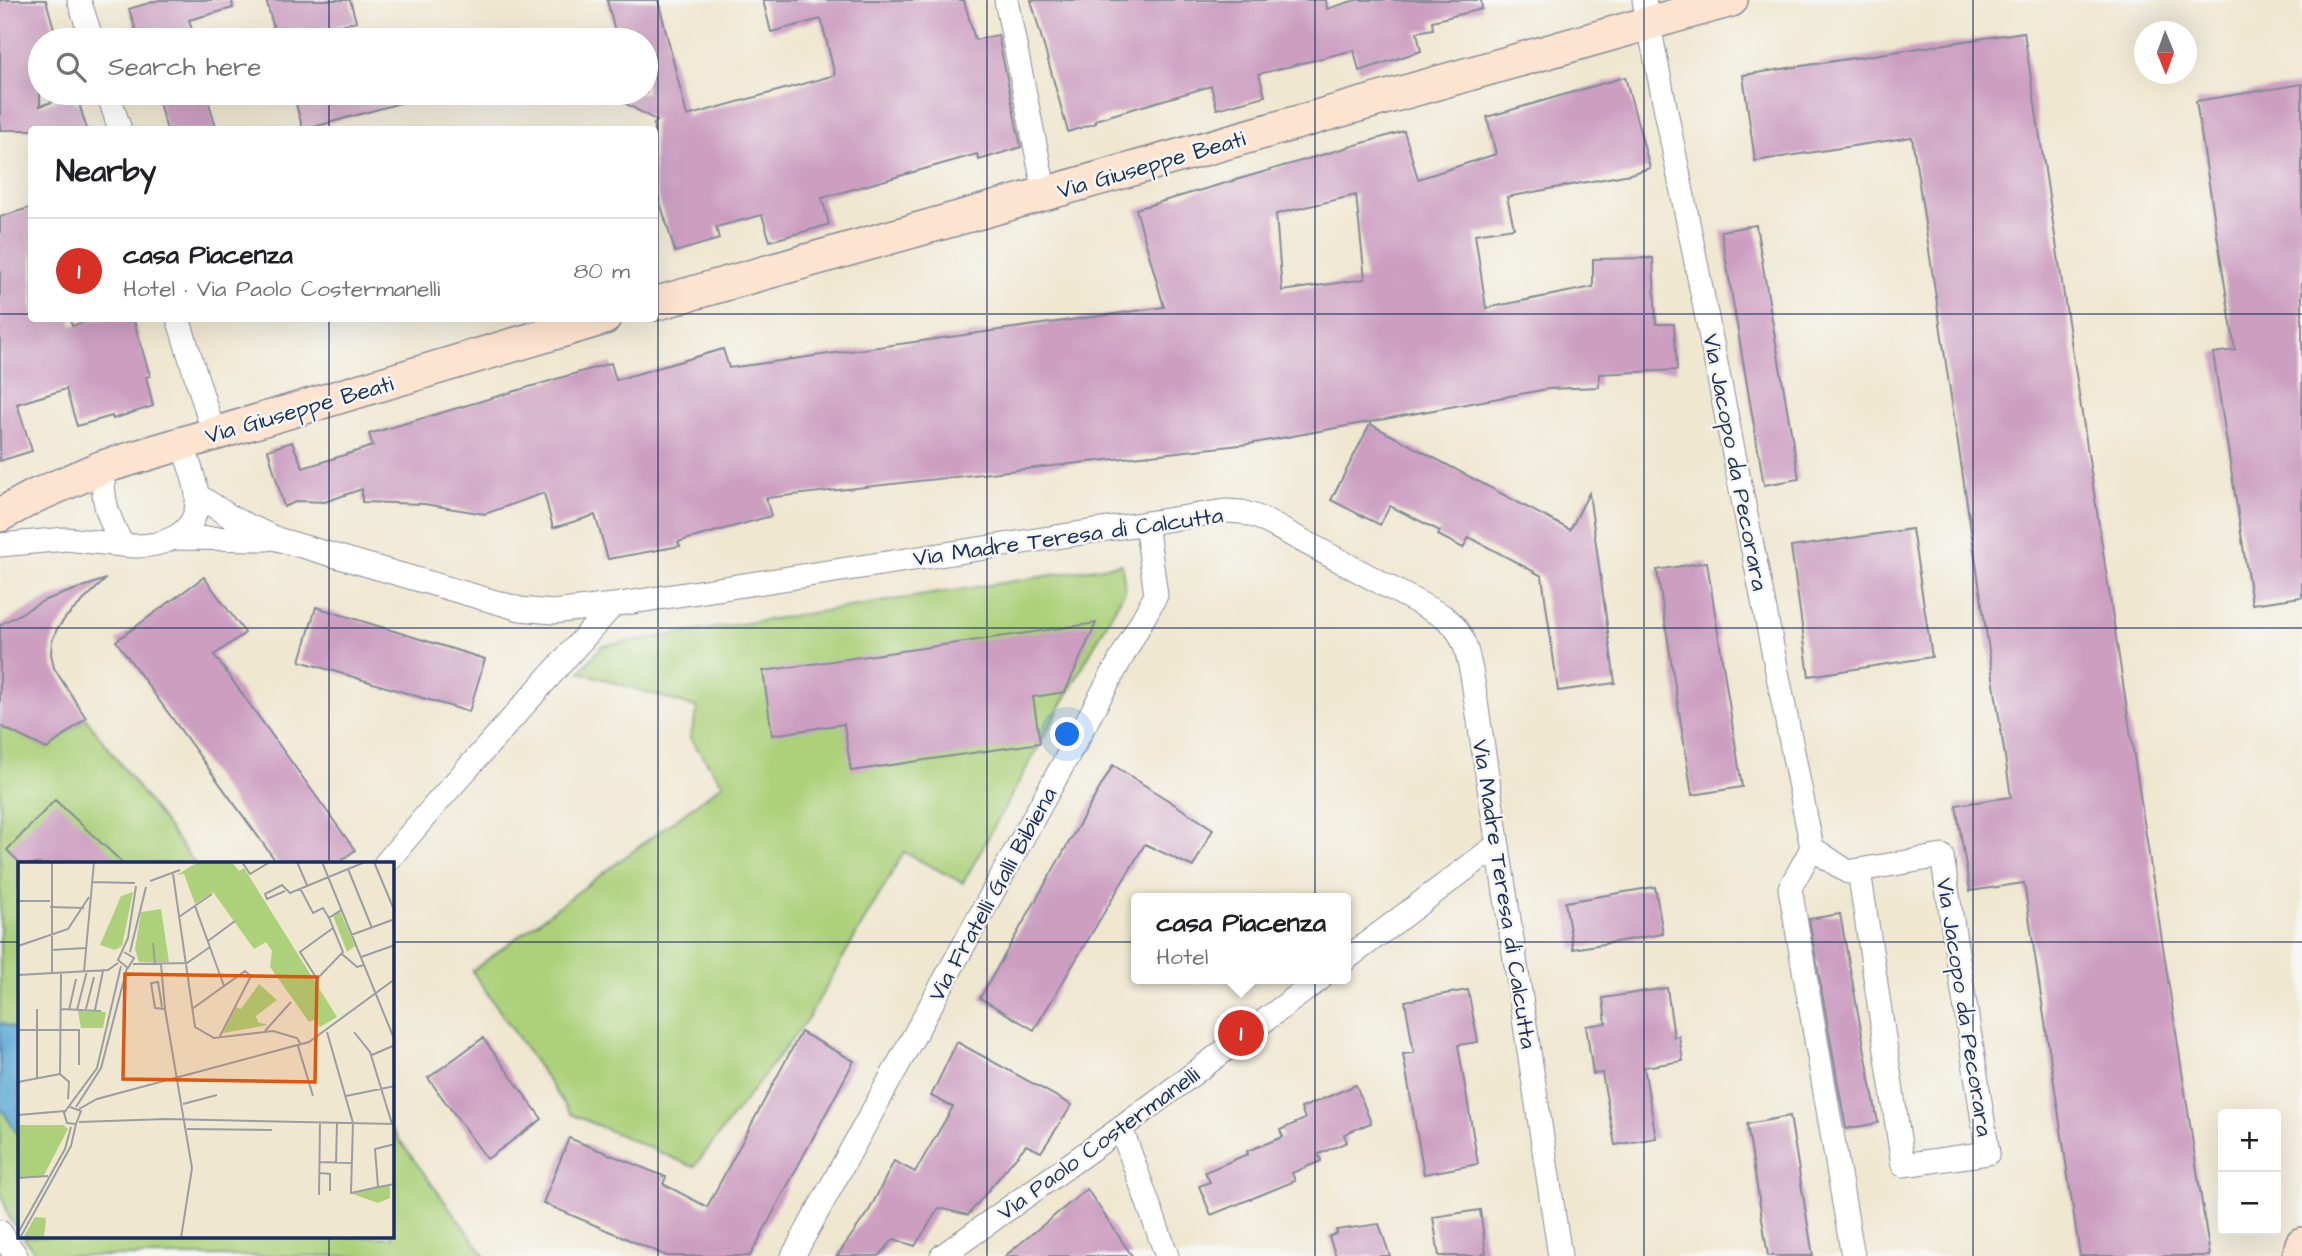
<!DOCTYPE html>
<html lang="en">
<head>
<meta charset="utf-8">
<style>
  :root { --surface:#fff; --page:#f2f2f2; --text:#202124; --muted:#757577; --line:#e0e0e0; --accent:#d93025 }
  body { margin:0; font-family:"Architects Daughter",sans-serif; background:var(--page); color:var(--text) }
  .controls { position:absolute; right:21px; bottom:21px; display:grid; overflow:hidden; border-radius:7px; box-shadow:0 7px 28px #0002 }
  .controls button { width:63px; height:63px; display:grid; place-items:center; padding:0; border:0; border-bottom:2px solid var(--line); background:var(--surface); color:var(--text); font:35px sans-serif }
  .compass { position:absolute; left:2134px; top:21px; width:63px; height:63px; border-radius:50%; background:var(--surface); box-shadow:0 7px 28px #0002; rotate:179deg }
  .you { position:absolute; left:1068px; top:735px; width:24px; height:24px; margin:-18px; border:5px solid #fff; border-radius:50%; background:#1a73e8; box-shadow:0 0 0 10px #1a73e833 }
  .badge { display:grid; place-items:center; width:46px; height:46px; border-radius:50%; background:var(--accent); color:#fff; font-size:23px; font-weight:700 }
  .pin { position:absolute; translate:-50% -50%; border:4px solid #fff; box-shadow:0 2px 7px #0006 }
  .popup { position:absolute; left:1131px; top:893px; width:220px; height:91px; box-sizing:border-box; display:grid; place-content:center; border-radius:7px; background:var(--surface); filter:drop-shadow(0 2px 5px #0005); font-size:23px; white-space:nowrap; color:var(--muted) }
  .popup b { font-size:26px; color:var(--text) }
  .popup::after { content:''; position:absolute; left:50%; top:100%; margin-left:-14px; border:14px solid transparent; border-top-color:var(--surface) }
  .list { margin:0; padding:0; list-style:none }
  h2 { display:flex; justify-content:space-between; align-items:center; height:91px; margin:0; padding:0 28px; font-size:30px }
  h2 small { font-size:23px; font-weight:400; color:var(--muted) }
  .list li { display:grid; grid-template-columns:46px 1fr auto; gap:21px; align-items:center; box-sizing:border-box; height:105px; padding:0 28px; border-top:2px solid var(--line) }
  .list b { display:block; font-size:26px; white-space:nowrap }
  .list p { margin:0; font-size:23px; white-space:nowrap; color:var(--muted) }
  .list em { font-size:23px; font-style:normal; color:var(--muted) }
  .icon { flex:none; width:38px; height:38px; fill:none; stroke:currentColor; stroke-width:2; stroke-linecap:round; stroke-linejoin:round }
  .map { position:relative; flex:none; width:2302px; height:1256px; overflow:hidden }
  .search { position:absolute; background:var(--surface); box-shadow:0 7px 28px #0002; left:28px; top:28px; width:630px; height:77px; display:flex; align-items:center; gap:18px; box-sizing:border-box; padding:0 24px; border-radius:38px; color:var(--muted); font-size:26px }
  .panel { position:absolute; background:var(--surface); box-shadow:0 7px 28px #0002; left:28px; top:126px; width:630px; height:196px; border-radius:7px }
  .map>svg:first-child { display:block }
</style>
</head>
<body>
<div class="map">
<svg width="2302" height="1256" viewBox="0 0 2302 1256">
  <rect width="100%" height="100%" fill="#f6f6f2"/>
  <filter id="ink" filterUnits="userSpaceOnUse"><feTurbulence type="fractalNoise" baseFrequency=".0143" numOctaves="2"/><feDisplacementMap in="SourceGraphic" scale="14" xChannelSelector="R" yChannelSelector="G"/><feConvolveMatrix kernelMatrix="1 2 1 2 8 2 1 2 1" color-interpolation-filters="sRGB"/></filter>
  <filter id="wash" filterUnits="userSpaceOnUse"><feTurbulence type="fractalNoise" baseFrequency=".00686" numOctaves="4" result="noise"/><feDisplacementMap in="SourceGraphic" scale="28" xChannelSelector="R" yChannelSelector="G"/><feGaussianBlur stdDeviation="1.57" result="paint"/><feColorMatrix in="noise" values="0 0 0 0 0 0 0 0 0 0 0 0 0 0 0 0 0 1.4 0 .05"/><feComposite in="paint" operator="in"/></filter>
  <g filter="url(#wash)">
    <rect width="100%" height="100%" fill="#efe7d0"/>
    <!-- green -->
    <path fill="#acd17a" stroke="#64806c" stroke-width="2" d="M 1122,564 L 1125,590 L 963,883 L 904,852 L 808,1018 L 694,1167 L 571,1114 L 472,971 L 723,784 L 690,738 L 698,708 L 580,672 L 602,646 Z
      M 86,718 L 195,864 L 19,864 L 19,1231 L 9,1217 L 0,1190 L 0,726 L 47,748 Z
      M 392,1130 L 485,1256 L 38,1256 L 23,1237 L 392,1237 Z"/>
    <!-- water -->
    <path fill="#5daad6" stroke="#3c6c9a" stroke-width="2" d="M 0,1023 L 19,1030 L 19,1136 L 0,1107 Z"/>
    <g id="blocks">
      <!-- building -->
      <path fill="#cc9fc1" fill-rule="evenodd" d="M 0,0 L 46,0 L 57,40 L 40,40 L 40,106 L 73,95 L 75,103 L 79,103 L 87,130 L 0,130 Z
        M 159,0 L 232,0 L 233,8 L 189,20 L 195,40 L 139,40 L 129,9 Z
        M 266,0 L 350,0 L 356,21 L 287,40 L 277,40 Z
        M 607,0 L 658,0 L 687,116 L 835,75 L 821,19 L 771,32 L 763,0 L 964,0 L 975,40 L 998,35 L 1021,147 L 979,160 L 977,154 L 822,198 L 829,224 L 817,228 L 770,241 L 762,215 L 716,227 L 719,239 L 675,252 L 654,182 L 654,124 L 657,121 L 607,93 L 646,93 L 646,40 L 617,40 Z
        M 1031,0 L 1326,0 L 1327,9 L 1356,0 L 1481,0 L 1482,9 L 1432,21 L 1433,29 L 1417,32 L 1421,51 L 1359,71 L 1354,50 L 1259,74 L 1265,96 L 1217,109 L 1211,86 L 1095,120 L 1096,123 L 1068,132 Z
        M 2024,32 L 2210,1256 L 2080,1256 L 2024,883 L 1970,891 L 1956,805 L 2011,797 L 1912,137 L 1755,161 L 1743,75 Z
        M 1625,77 L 1650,168 L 1630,174 L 1507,197 L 1514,228 L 1475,234 L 1486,308 L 1593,287 L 1593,259 L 1653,258 L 1656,324 L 1674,324 L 1677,370 L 1599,374 L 1599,387 L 1548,389 L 1249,444 L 766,498 L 771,516 L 678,542 L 680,546 L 608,559 L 595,515 L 553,528 L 544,493 L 485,514 L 424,504 L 362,502 L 362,489 L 325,502 L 298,501 L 284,507 L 268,450 L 292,442 L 303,468 L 373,446 L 369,434 L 611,363 L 616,380 L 723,349 L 729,368 L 1164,307 L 1136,209 L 1404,131 L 1418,179 L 1496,154 L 1487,117 ZM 1356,195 L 1365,279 L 1282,291 L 1276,214 Z
        M 2302,84 L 2302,597 L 2252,604 L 2213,353 L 2235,350 L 2196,101 Z
        M 156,93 L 206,93 L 217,130 L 167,130 Z
        M 293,93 L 410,93 L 411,100 L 303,130 Z
        M 32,207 L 32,318 L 70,318 L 72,326 L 97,318 L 133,318 L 150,376 L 146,377 L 153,406 L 113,419 L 112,416 L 77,426 L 66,389 L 17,404 L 32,451 L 0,461 L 0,217 Z
        M 1756,225 L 1799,479 L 1764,485 L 1721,231 Z
        M 1370,424 L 1570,530 L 1589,493 L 1615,683 L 1558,691 L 1542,576 L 1469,537 L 1463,548 L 1438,535 L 1440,531 L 1390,506 L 1380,525 L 1331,500 Z
        M 1912,529 L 1932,657 L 1809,676 L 1791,547 Z
        M 1707,562 L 1742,787 L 1692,795 L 1657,570 Z
        M 204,577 L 245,633 L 214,655 L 355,850 L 337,864 L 278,864 L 116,641 Z
        M 106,579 L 67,616 L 57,629 L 52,641 L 51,654 L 54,668 L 86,718 L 47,749 L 0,726 L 0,625 L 45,600 Z
        M 316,607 L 485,659 L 469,712 L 300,661 Z
        M 1096,623 L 1065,692 L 1033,697 L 1040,743 L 851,771 L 844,724 L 772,735 L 763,671 Z
        M 1113,765 L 1213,829 L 1193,867 L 1145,844 L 1034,1030 L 980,998 Z
        M 55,800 L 124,864 L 21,864 L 7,850 Z
        M 1655,887 L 1663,934 L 1573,949 L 1565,902 Z
        M 1840,914 L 1878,1123 L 1846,1129 L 1809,919 Z
        M 1667,988 L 1674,1037 L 1679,1036 L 1683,1061 L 1644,1067 L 1656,1138 L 1615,1145 L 1602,1073 L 1593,1074 L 1586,1026 L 1606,1023 L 1603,998 Z
        M 1468,990 L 1478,1042 L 1458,1045 L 1478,1164 L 1424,1174 L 1403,1054 L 1414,1053 L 1405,1001 Z
        M 801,1032 L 854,1061 L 750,1256 L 667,1256 L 543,1203 L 569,1138 L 666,1177 L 663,1184 L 707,1207 Z
        M 483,1038 L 542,1119 L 487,1159 L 428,1078 Z
        M 957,1042 L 1072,1105 L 1041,1152 L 1026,1145 L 968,1215 L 939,1208 L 915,1246 L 894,1239 L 879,1256 L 837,1256 L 870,1209 L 894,1161 L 915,1172 L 953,1107 L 931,1096 Z
        M 1356,1085 L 1371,1123 L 1344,1134 L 1347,1142 L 1319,1154 L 1321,1161 L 1292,1173 L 1295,1181 L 1211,1215 L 1199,1186 L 1210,1182 L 1205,1172 L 1248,1154 L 1247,1151 L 1283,1137 L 1280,1130 L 1305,1119 L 1301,1108 Z
        M 1790,1116 L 1813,1256 L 1768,1256 L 1747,1124 Z
        M 1087,1189 L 1132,1256 L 1005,1256 Z
        M 1480,1210 L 1486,1253 L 1482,1254 L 1482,1256 L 1439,1256 L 1433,1217 Z
        M 1379,1224 L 1390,1256 L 1336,1256 L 1329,1237 L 1337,1233 L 1336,1230 Z"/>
    </g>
  </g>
  <g filter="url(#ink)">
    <use href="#blocks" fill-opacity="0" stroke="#858b97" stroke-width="2"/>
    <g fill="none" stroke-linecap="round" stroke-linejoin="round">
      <!-- street casing -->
      <g stroke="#858b97" stroke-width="25">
        <path id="street" d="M 79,0 L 92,40
          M 1006,0 L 1045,194
          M 1644,0 L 1812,848 L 1848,872 L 1859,870 L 1942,856 L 1988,1153 L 1903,1165 L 1859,870
          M 108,93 L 120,130
          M 178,318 L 214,434
          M 103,467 C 102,502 107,514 122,545 C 155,549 200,539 197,496 C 196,479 187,460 182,443
          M 197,495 L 234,519 L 277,539 L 520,609 L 553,612 L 613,605 L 1225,511 L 1242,512 L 1260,518 L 1443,616 C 1464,631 1467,651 1472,675 L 1560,1256
          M 175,538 L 267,539
          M 0,545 L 66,539 L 122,545
          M 1812,848 L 1790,888 L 1853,1256
          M 385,864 L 434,806 L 613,605
          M 1346,959 L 1496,846
          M 1121,1128 L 1167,1256
          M 0,1232 L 16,1256
          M 793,1256 L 1156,595 L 1146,523
          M 942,1256 L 1121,1128 L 1320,979"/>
      </g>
      <!-- secondary casing -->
      <g stroke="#858b97" stroke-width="36">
        <path id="secondary" d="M 654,304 L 1731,0
          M 0,515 L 35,496 L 103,467 L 604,318
          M 2299,1256 L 2302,1244"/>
      </g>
      <!-- street -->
      <use href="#street" stroke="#fff" stroke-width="23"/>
      <!-- secondary -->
      <use href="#secondary" stroke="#fde4d0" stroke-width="33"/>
    </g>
  </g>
  <!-- grid -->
  <path fill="none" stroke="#1b2f5e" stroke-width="2" stroke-opacity="0.55" d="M 329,0 L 329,40M 658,0 L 658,1256M 987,0 L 987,1256M 1315,0 L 1315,1256M 1644,0 L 1644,1256M 1973,0 L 1973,1256M 329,93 L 329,130M 0,314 L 32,314M 654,314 L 2302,314M 329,318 L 329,864M 0,628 L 2302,628M 0,942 L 19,942M 392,942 L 2302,942M 329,1237 L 329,1256"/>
  <g text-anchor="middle" stroke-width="5" stroke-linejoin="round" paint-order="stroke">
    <!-- street labels -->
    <g font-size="23" fill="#1b2f5e" stroke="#f6f6f2">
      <text transform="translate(1151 164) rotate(-16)" y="8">Via Giuseppe Beati</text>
      <text transform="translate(299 409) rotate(-16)" y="8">Via Giuseppe Beati</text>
      <text transform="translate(1736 462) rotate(79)" y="8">Via Jacopo da Pecorara</text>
      <text transform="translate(1068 536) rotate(-8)" y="8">Via Madre Teresa di Calcutta</text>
      <text transform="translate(992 894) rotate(-61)" y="8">Via Fratelli Galli Bibiena</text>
      <text transform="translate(1505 894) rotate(81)" y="8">Via Madre Teresa di Calcutta</text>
      <text transform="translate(1965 1007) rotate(81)" y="8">Via Jacopo da Pecorara</text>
      <text transform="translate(1098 1143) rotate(-36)" y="8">Via Paolo Costermanelli</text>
    </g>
  </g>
  <!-- overview -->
  <g transform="translate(18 862)">
    <rect width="376" height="376" fill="#efe7d0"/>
    <path d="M 180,0 L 214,0 L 221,9 L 226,6 L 319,155 L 302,165 L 295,158 L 291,160 L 252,105 L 254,89 L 248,80 L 236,87 L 195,30 L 177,42 L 166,12 L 159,13 ZM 115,30 L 104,84 L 97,88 L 82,83 L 103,34 ZM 143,47 L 151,100 L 121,100 L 117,87 L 123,50 ZM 322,49 L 337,84 L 329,90 L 315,54 ZM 241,122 L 259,138 L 238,154 L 240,160 L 250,163 L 205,171 L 218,145 L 223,147 ZM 60,149 L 88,150 L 85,166 L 63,166 ZM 0,263 L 45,263 L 50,267 L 25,315 L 0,315 ZM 372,323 L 372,336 L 360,341 L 332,331 ZM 17,355 L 28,356 L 26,376 L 5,376 Z" fill="#acd17a"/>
    <path fill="none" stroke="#9a9da2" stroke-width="2" d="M 34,0 L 34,111M 224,0 L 232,12 L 252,0M 279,0 L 289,23M 304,0 L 377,179M 356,0 L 377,50M 330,7 L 354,66M 155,12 L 177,165 L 196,176 L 255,169 L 279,176 L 283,183M 132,19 L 162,8M 74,20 L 117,21M 282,26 L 295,51 L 305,46 L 311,56M 267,29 L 249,37 L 247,32 L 264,23 L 272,31 L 347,0M 0,37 L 1,0M 0,39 L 32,39M 177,44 L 206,124M 32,45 L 66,46M 161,55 L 194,32M 315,66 L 282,90 L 299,117 L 325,90 L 311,56 L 323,48M 333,73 L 377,57M 190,79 L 217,59M 135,81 L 137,102M 0,84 L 50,67 L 71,35M 33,88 L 68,86M 106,90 L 116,96 L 110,106 L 100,98 L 110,76 L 118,24M 112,90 L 128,25M 324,92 L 339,105 L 346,103M 343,95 L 377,83M 115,102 L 169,101 L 192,85M 143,102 L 147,147M 66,110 L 76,0M 43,111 L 42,212 L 51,220 L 50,237M 0,113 L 90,108 L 100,101M 144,145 L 140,120 L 133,121 L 137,146 L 147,147 L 174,306 L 163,376M 19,147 L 19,217M 43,147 L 83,149M 68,147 L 76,115M 174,147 L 227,109 L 233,114 L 202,174M 51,148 L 58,117M 59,148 L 69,109M 77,148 L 85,109M 0,168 L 61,168 L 61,203M 247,169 L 273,140M 309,170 L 335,261 L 333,331 L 360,325M 336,170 L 352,190 L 374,262M 280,184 L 295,234M 354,193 L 377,183M 0,220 L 42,212M 328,234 L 377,224M 165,242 L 199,233M 52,245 L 63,249 L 58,262 L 49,261 L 46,251 L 79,206 L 103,104M 58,245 L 83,206 L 109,106M 61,247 L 79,237 L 291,180 L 377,117M 0,253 L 47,249M 61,260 L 148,257 L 377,262M 169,267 L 254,268M 377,282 L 357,287 L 360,325 L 377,322M 302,300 L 334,301M 318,301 L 319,261M 302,311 L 312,312 L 312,329M 0,316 L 30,314M 301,333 L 302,260M 0,371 L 47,287 L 53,265M 2,376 L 53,284 L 58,262"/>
    <path fill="#de5710" fill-opacity="0.15" stroke="#de5710" stroke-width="3.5" d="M 107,112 L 299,115 L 297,220 L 105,217 Z"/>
    <rect width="376" height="376" fill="none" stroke="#1b2f5e" stroke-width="3.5"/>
  </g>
</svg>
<div class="controls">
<button>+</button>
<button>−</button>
</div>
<svg class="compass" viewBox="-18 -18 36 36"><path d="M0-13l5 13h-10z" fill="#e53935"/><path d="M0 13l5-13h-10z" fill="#757577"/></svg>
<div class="you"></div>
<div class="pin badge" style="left:1241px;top:1033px">1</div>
<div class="popup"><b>casa Piacenza</b>Hotel</div>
<div class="search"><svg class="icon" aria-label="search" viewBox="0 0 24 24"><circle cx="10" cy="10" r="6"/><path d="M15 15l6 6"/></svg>Search here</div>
<section class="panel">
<h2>Nearby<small></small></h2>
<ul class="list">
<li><span class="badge">1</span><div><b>casa Piacenza</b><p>Hotel · Via Paolo Costermanelli</p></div><em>80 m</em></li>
</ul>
</section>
</div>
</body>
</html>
